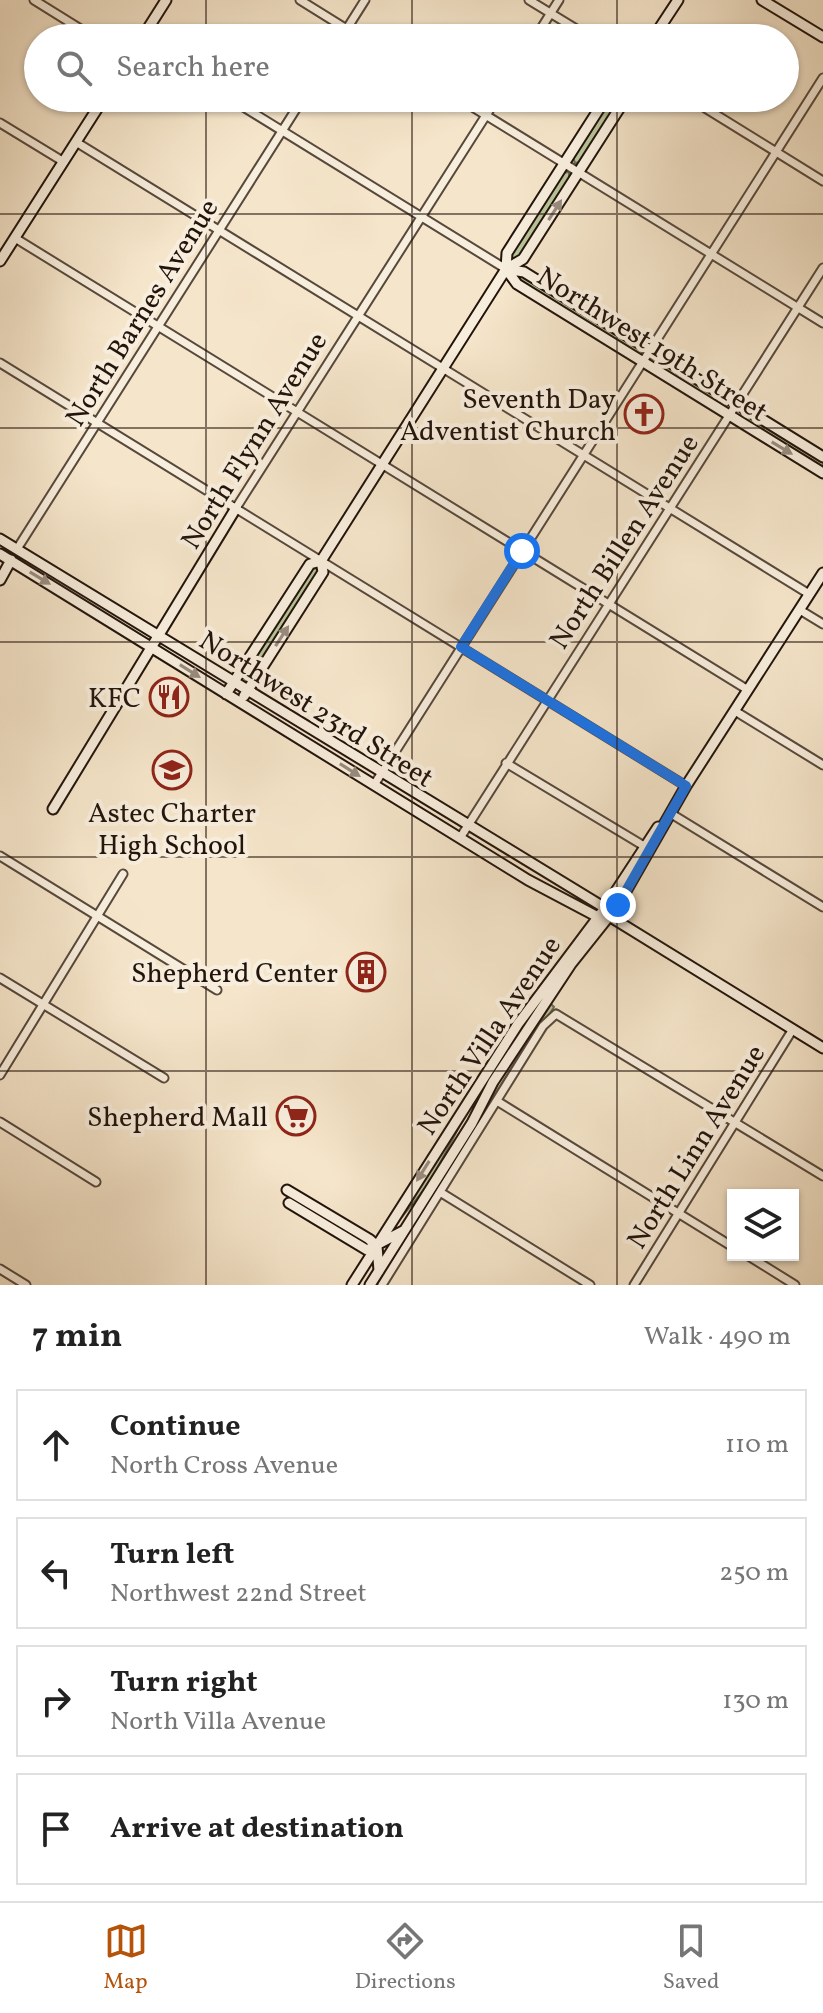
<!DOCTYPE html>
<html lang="en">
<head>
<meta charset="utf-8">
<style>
  :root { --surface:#fff; --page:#f2f2f2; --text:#222; --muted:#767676; --line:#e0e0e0; --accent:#b45309 }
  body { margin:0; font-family:Vollkorn,serif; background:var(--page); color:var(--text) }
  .controls { position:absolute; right:24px; bottom:24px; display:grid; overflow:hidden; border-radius:0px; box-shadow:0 2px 6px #0004 }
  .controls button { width:72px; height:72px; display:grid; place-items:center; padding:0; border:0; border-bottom:2px solid var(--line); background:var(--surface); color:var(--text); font:40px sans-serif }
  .stop { position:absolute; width:24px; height:24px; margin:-18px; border:6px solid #1a73e8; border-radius:50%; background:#fff }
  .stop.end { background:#1a73e8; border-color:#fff; box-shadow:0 2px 8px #0008 }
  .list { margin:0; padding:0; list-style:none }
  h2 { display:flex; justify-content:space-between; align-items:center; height:104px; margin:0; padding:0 32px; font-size:34px }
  h2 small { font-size:26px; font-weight:400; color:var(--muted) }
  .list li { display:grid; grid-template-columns:52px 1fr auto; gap:24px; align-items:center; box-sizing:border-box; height:112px; margin:0 16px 16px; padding:0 16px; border:2px solid var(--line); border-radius:0px }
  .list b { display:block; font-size:30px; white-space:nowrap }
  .list p { margin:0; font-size:26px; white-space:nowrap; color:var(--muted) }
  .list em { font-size:26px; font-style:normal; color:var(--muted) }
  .icon { flex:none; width:44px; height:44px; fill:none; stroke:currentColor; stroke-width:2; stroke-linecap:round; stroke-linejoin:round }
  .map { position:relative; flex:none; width:823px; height:1285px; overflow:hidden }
  .search { position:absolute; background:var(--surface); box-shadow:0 2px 6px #0004; left:24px; right:24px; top:24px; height:88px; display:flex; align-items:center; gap:20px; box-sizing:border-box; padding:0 28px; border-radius:44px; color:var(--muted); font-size:30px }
  .sheet { height:616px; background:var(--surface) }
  nav { display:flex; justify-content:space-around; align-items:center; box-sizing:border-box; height:112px; border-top:2px solid var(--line); background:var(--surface); font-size:22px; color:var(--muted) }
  nav a { display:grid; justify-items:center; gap:4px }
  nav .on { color:var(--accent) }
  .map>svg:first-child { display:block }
</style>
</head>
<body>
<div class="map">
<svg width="823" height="1285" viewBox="0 0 823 1285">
  <rect width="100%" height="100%" fill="#f5e5ca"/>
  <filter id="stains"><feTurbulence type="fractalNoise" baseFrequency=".0025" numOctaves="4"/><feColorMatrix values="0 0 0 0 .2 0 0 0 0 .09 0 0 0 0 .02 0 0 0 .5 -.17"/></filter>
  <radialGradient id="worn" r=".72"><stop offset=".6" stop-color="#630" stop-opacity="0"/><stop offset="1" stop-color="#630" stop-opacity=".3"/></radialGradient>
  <!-- green -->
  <path fill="#b8c59a" stroke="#6d6c53" stroke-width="2" d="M 609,98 L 623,98 L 580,162 L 575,163 L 573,157 Z
    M 569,172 L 569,182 L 521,257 L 512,260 L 511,250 L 561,173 Z
    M 521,275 L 641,349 L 642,353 L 637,355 L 518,281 Z
    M 651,358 L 726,402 L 727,407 L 650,362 Z
    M 742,412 L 823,461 L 823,469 L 738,417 Z
    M 314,563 L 322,568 L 249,681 L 245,681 L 243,676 Z
    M 551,1004 L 554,1007 L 376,1285 Z
    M 466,1114 L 430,1182 L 394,1227 Z"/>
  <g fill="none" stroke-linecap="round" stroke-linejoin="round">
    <!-- street casing -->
    <g stroke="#57483c" stroke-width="11">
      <path id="street" d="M 34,0 L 95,38
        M 300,0 L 361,38
        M 529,0 L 591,38
        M 341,38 L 365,0
        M 535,38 L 559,0
        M 229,98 L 506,269
        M 458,98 L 823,323
        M 689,98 L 823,181
        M 0,123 L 64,162
        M 76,142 L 809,594
        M 15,238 L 748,690
        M 0,363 L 686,786
        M 236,508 L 497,98
        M 17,549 L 303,98
        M 800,610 L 823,624
        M 735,711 L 823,765
        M 506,763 L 644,846
        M 374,785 L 823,78
        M 670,813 L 823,907
        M 460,838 L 823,268
        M 0,856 L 217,990
        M 0,978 L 164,1078
        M 0,1075 L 123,874
        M 497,1101 L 733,1247
        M 0,1122 L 96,1182
        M 440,1192 L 590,1285
        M 747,1255 L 795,1285
        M 0,1269 L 26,1285
        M 382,1285 L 543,1026 L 556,1014 L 823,1176
        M 634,1285 L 793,1029"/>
    </g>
    <!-- secondary casing -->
    <g stroke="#22140c" stroke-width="13">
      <path id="secondary" d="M 762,0 L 823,37
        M 142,38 L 166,0
        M 653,38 L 678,0
        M 0,261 L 104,98
        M 506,269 L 517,284 L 823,473
        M 506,269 L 524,272 L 823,457
        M 506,269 L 507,253 L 606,98
        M 0,539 L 605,908 L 609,916 L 823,1048
        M 0,554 L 528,880 L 598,917 L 609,916
        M 0,580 L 11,560
        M 226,694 L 310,564 L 321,561 L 506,269 L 523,259 L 626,98
        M 244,696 L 323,572 L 321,561
        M 53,809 L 236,508
        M 287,1190 L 369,1239 L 377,1246 L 379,1271
        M 289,1203 L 367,1250 L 403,1231
        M 352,1285 L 518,1024 L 605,908 L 658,827
        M 370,1285 L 472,1123 L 493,1082 L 571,964 L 618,905 L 686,786 L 823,573"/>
    </g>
    <!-- street -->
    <use href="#street" stroke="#f8eedd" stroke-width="7"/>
    <!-- secondary -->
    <use href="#secondary" stroke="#f8eedd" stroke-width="9"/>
  </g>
  <!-- one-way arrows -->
  <defs><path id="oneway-solid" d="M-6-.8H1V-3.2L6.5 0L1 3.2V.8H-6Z" transform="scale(2)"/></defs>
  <g fill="#988c7f">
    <use href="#oneway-solid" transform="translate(555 210) rotate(-57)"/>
    <use href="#oneway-solid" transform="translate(782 448) rotate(31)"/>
    <use href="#oneway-solid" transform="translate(40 578) rotate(31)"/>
    <use href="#oneway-solid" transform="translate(282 636) rotate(-57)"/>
    <use href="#oneway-solid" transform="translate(190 671) rotate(32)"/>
    <use href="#oneway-solid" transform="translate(350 770) rotate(32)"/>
    <use href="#oneway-solid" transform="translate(423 1171) rotate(122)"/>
  </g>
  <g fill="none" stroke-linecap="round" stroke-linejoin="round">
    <!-- route -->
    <path stroke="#1a73e8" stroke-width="10" d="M 522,551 L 461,647 L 686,786 L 618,905"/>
  </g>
  <!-- grid -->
  <path fill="none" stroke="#22140c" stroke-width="2" stroke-opacity="0.55" d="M 206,0 L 206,38M 412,0 L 412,38M 617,0 L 617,38M 206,98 L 206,1285M 412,98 L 412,1285M 617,98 L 617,1285M 0,214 L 823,214M 0,428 L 823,428M 0,642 L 823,642M 0,857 L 823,857M 0,1071 L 823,1071"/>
  <!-- icons -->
  <defs>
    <g id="church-ring" transform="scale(2)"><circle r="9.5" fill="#f8eedd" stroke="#8f2418" stroke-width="1.5"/><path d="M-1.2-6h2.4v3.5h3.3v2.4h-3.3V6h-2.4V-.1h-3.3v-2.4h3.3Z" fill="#8f2418"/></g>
    <g id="restaurant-ring" transform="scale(2)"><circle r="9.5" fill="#f8eedd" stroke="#8f2418" stroke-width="1.5"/><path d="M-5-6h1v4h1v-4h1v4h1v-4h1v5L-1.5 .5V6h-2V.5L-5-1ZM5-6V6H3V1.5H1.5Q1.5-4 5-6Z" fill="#8f2418"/></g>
    <g id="school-ring" transform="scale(2)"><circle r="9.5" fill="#f8eedd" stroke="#8f2418" stroke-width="1.5"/><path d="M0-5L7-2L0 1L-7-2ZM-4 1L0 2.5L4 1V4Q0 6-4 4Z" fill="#8f2418"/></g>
    <g id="building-ring" transform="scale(2)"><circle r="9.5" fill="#f8eedd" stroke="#8f2418" stroke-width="1.5"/><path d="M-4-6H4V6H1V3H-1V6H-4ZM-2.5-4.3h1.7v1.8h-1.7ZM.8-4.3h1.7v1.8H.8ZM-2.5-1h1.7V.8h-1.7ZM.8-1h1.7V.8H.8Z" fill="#8f2418"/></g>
    <g id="supermarket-ring" transform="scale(2)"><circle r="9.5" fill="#f8eedd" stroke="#8f2418" stroke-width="1.5"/><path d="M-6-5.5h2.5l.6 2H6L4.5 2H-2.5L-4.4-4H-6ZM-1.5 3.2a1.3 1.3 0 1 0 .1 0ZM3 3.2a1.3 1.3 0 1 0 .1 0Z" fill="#8f2418"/></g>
  </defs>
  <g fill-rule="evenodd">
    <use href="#church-ring" x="644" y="414"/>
    <use href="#restaurant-ring" x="169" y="697"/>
    <use href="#school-ring" x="172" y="770"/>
    <use href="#building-ring" x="366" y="972"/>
    <use href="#supermarket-ring" x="296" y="1116"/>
  </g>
  <g text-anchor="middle" stroke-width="8" stroke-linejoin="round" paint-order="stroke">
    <!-- street labels -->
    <g font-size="28" fill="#22140c" stroke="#f8eedd">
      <text transform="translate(141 312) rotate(-58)" y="10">North Barnes Avenue</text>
      <text transform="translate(653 343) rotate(32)" y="10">Northwest 19th Street</text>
      <text transform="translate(253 440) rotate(-58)" y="10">North Flynn Avenue</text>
      <text transform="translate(623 541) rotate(-57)" y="10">North Billen Avenue</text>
      <text transform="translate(317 708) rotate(32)" y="10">Northwest 23rd Street</text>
      <text transform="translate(488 1035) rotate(-56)" y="10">North Villa Avenue</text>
      <text transform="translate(695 1146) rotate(-58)" y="10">North Linn Avenue</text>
    </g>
    <!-- poi labels -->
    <g font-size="28" fill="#22140c" stroke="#f8eedd" text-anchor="end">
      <text x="616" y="408">Seventh Day<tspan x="616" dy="32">Adventist Church</tspan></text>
      <text x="141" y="707">KFC</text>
      <text x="172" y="822" text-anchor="middle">Astec Charter<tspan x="172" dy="32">High School</tspan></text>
      <text x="338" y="982">Shepherd Center</text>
      <text x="268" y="1126">Shepherd Mall</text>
    </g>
  </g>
  <rect width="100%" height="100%" filter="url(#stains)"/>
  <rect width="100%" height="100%" fill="url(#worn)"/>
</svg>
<div class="controls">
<button><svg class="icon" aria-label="layers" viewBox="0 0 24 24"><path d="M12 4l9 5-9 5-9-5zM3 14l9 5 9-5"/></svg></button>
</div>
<div class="stop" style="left:522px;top:551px"></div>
<div class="stop end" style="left:618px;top:905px"></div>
<div class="search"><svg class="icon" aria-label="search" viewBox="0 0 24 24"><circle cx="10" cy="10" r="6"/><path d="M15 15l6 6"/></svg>Search here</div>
</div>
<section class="sheet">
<h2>7 min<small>Walk · 490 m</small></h2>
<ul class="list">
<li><svg class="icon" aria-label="ahead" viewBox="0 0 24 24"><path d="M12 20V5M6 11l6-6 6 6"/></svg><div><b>Continue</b><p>North Cross Avenue</p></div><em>110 m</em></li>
<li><svg class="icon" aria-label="left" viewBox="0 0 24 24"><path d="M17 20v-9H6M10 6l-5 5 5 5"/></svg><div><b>Turn left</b><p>Northwest 22nd Street</p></div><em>250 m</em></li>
<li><svg class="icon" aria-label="right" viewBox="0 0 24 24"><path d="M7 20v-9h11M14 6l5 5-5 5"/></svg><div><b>Turn right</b><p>North Villa Avenue</p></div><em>130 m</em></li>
<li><svg class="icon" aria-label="arrive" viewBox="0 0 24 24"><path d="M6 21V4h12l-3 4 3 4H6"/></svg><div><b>Arrive at destination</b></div></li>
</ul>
</section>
<nav>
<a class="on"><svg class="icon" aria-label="map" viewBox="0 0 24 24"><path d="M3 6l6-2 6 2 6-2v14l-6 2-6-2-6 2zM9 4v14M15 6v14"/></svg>Map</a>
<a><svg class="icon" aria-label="directions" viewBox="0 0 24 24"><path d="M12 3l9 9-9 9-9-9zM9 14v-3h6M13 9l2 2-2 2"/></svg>Directions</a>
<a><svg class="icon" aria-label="saved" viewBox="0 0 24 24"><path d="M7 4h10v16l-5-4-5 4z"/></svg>Saved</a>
</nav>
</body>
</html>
